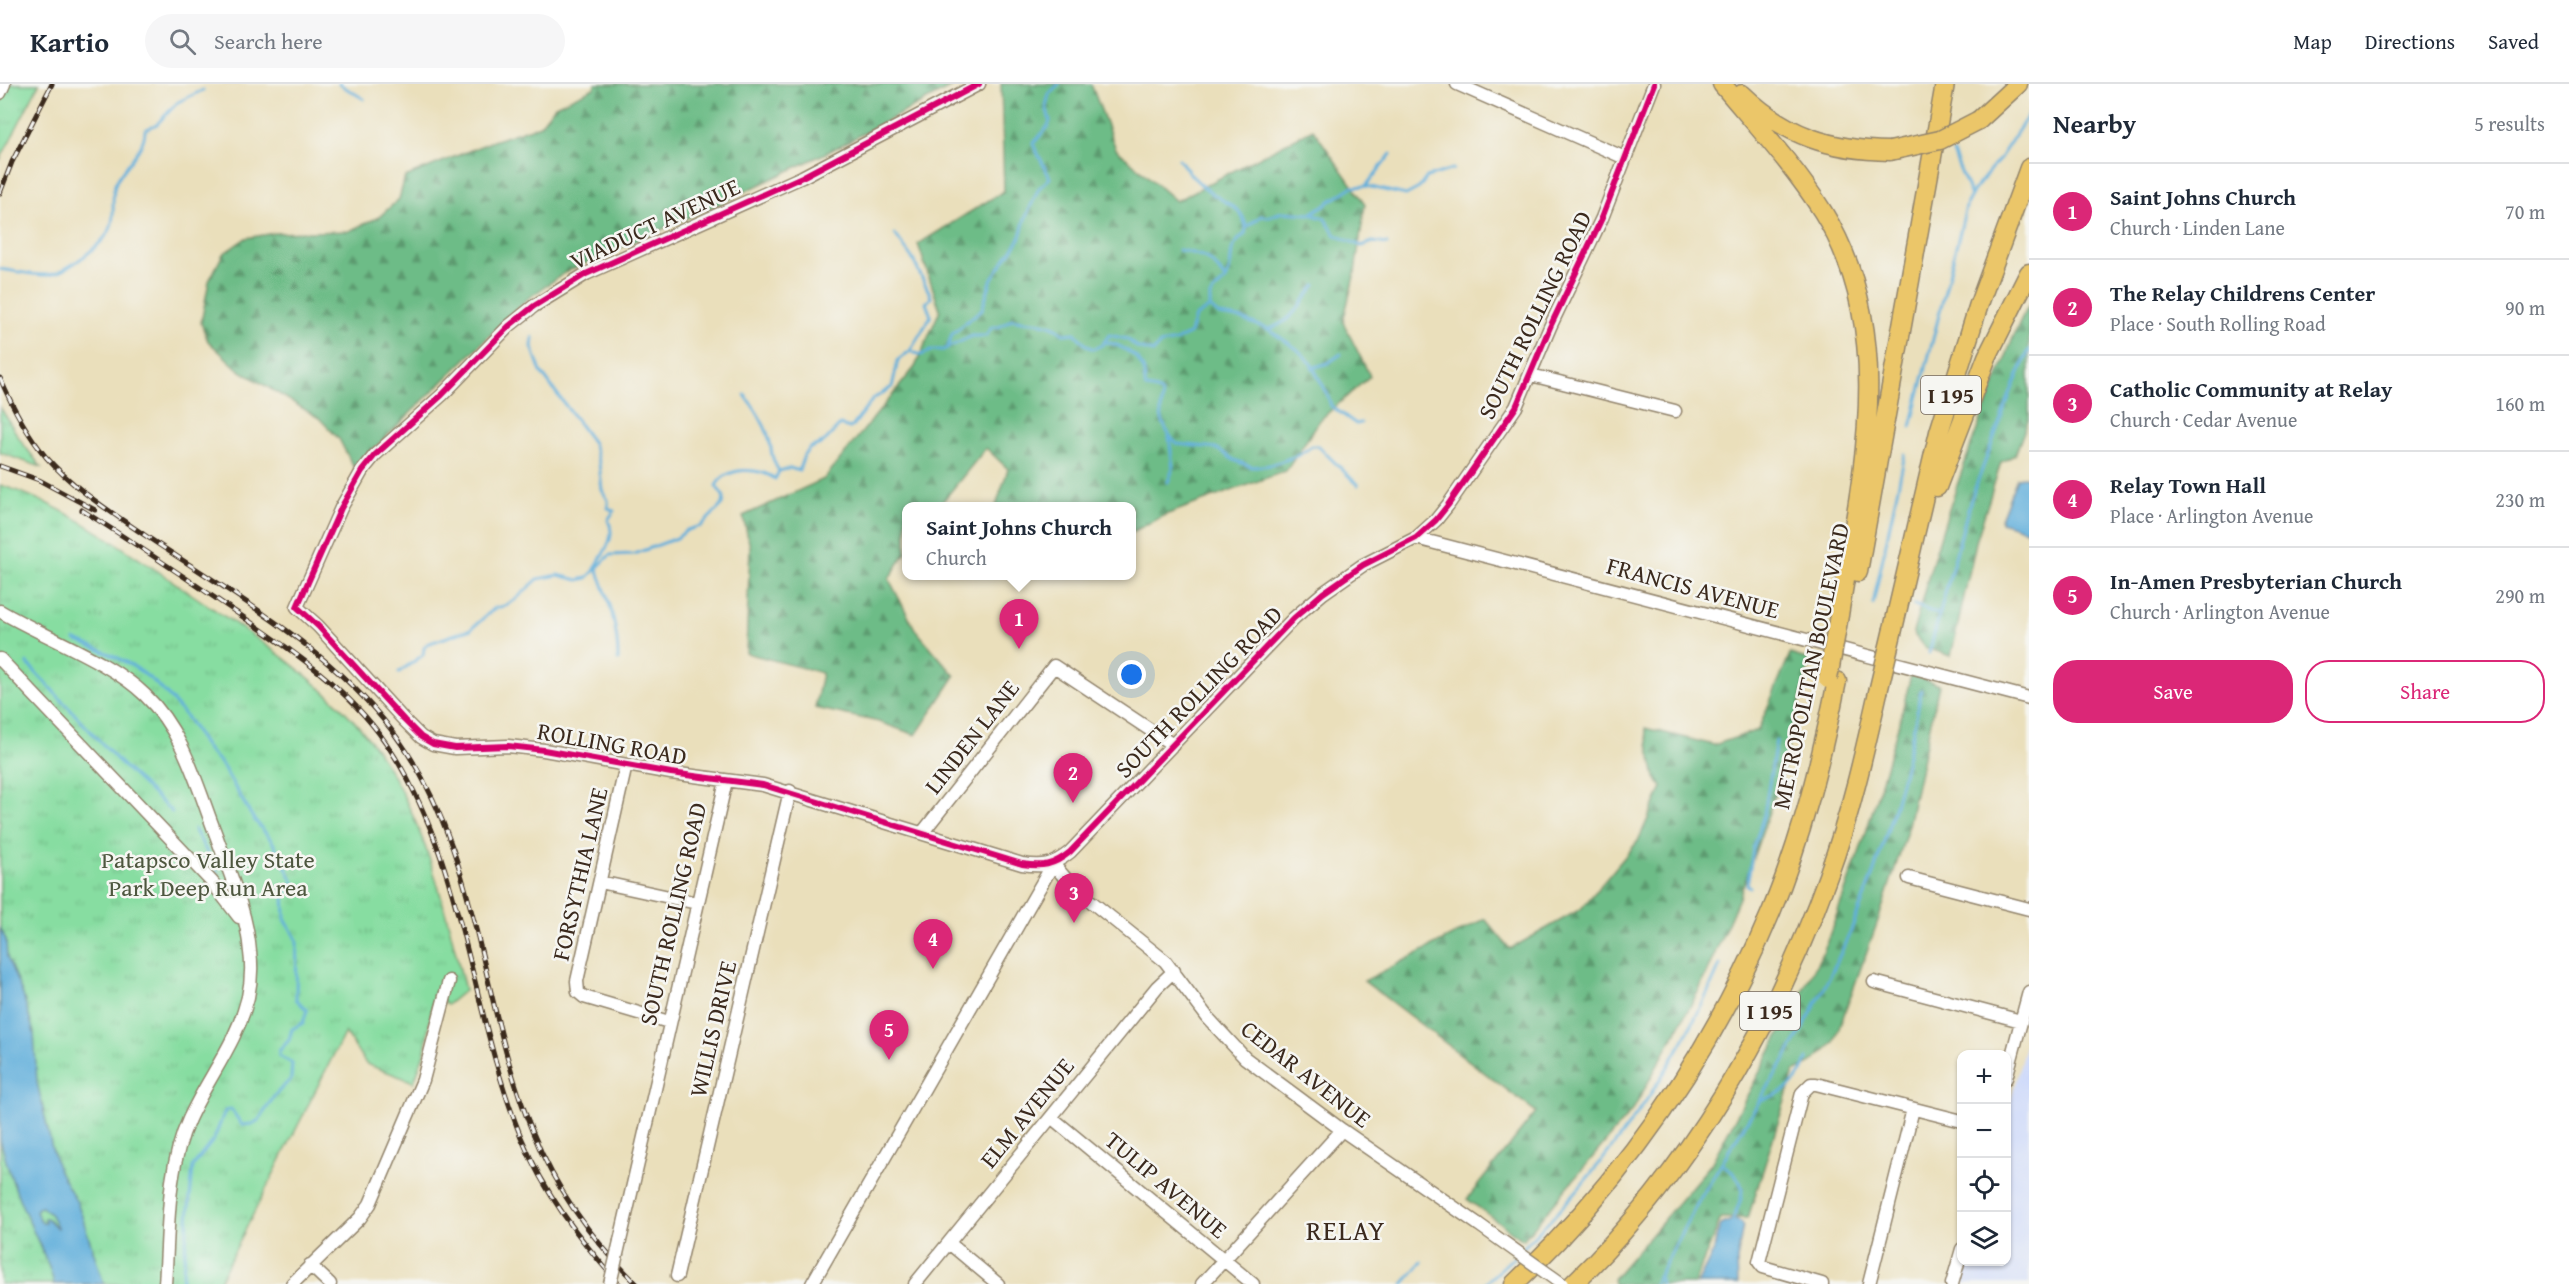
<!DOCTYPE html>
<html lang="en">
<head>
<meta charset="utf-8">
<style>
  :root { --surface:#fff; --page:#f6f6f7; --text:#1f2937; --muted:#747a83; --line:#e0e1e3; --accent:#db2777 }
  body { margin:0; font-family:"Gentium Book Plus",serif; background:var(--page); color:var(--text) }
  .controls { position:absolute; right:18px; bottom:18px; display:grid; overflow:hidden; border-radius:12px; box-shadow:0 2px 4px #0004 }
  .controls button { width:54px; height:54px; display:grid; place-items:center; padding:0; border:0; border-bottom:2px solid var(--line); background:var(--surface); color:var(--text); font:30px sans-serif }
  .you { position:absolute; left:1132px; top:591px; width:21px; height:21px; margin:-15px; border:4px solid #fff; border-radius:50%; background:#1a73e8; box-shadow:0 0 0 9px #1a73e833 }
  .badge { display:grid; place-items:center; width:39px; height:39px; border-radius:50%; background:var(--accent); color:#fff; font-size:20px; font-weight:700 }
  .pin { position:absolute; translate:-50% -50px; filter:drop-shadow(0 2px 3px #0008) }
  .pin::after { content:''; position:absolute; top:32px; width:21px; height:18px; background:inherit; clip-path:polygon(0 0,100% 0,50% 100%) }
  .popup { position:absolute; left:902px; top:418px; width:234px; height:78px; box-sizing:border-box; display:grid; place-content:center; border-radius:12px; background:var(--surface); filter:drop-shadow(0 2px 4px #0005); font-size:20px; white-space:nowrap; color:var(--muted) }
  .popup b { font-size:22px; color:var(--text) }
  .popup::after { content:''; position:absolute; left:50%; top:100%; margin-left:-12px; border:12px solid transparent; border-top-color:var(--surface) }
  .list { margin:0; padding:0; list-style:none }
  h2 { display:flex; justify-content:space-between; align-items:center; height:78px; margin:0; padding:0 24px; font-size:26px }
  h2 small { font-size:20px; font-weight:400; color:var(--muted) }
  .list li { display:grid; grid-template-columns:39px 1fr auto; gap:18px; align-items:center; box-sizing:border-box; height:96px; padding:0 24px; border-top:2px solid var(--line) }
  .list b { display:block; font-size:22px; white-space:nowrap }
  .list p { margin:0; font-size:20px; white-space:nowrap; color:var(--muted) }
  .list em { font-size:20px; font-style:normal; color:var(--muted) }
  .actions { display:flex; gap:12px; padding:18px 24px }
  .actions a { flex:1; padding:14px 0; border:2px solid var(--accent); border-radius:24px; text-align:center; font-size:21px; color:var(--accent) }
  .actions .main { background:var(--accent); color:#fff }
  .icon { flex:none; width:33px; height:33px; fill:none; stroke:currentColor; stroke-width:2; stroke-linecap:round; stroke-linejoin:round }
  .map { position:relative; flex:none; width:2029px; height:1200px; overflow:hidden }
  header { display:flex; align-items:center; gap:36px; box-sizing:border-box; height:84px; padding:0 30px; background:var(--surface); border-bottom:2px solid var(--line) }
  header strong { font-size:28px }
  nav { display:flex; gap:33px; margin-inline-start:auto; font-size:21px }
  .search { width:420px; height:54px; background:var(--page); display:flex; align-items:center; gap:15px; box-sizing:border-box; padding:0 21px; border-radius:33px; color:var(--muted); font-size:22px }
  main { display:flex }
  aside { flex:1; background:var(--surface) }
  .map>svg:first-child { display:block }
</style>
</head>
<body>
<header>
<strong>Kartio</strong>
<div class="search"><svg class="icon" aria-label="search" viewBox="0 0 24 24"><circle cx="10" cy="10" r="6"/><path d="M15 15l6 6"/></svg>Search here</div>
<nav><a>Map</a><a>Directions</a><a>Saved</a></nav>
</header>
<main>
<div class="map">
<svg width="2029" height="1200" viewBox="0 0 2029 1200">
  <defs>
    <pattern id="forest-firs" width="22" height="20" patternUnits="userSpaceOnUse" patternTransform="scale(1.5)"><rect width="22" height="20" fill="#6dbc87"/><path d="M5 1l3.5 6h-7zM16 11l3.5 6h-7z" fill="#5b996e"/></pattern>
    <pattern id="park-tufts" width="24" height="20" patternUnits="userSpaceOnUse" patternTransform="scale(1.5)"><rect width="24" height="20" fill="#87dda1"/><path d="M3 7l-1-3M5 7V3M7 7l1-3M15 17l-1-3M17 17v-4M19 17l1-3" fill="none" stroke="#75be8a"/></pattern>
  </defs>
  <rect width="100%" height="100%" fill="#f6f6f2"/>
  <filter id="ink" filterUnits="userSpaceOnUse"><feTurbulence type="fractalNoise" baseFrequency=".0167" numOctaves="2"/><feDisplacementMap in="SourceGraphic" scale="12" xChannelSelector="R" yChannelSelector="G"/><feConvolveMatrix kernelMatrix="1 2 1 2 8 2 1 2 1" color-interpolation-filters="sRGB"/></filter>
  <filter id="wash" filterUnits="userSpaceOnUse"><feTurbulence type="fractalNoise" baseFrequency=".008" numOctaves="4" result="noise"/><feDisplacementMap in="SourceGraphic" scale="24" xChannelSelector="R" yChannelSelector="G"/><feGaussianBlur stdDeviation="1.35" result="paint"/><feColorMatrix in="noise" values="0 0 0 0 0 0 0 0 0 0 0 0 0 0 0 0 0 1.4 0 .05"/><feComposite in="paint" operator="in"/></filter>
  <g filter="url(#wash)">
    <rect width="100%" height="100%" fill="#eadfbb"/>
    <!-- built -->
    <path fill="#cfdafa" d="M 2029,946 L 2029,1200 L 1962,1200 L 1968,1178 L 2006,1178 L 2007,1031 Z"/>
    <!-- forest -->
    <path fill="url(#forest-firs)" stroke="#547352" stroke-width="1.5" d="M 595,0 L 957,0 L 830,67 L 719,120 L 566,188 L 526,216 L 354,384 L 339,355 L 319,334 L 239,286 L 208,257 L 201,239 L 209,197 L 223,170 L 246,154 L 275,149 L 349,147 L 379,133 L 399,115 L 405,93 L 493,57 L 540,41 L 555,22 L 594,4 Z
      M 1001,0 L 1091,0 L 1116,65 L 1176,117 L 1313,45 L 1365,120 L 1355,188 L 1343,238 L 1370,292 L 1320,336 L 1286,387 L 1165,431 L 1132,448 L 1132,422 L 996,422 L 1008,385 L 986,364 L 939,422 L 906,422 L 906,468 L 889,495 L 915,545 L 955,592 L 916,651 L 879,638 L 815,624 L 822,589 L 746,569 L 750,463 L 743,432 L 824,395 L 915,283 L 940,226 L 918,160 L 1004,107 Z
      M 2029,221 L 2029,334 L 2015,371 L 2001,378 L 1976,458 L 1951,572 L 1924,563 L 1913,549 C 1936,460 1964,373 2000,288 C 2009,266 2016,241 2029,221 Z
      M 1790,570 L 1810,576 L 1781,693 L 1739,814 L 1699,906 L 1634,1024 L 1523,1156 L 1467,1115 L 1536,1028 L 1364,897 L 1485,835 L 1510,865 L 1581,825 L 1638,757 L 1662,703 L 1655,694 L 1645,644 L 1714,661 L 1758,646 Z
      M 1911,591 L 1939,601 L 1906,750 L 1879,834 L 1834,958 L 1812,979 L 1794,988 L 1748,1134 L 1721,1134 L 1694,1200 L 1614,1200 L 1613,1195 L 1711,1080 L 1824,866 L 1864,755 L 1900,636 Z"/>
    <!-- park -->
    <path fill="url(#park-tufts)" stroke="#618460" stroke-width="1.5" d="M 0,0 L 39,0 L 0,76 Z
      M 0,323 L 21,357 L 41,383 L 0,369 Z
      M 0,401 C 66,421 124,465 181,503 C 242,545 307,584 356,639 C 421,714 442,813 465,906 L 447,921 L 434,909 L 425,967 L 414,998 L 366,980 L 345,948 L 218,1200 L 0,1200 Z"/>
    <!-- water -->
    <path fill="#61afdb" stroke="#4e6c7c" stroke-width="1.5" fill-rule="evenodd" d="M 2023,393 L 2029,394 L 2029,447 L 2001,438 L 2001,435 L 2017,394 Z
      M 0,843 L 6,856 L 7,873 L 23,911 L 34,949 L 37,998 L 52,1064 L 59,1087 L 78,1120 L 104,1200 L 54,1200 C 49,1177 37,1157 28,1135 C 16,1110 7,1083 0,1055 ZM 42,1123 L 51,1131 L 58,1145 L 47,1134 L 44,1134 L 45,1139 L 42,1139 L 36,1128 L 38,1124 Z
      M 1733,1135 L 1741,1138 L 1743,1141 L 1737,1176 L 1738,1200 L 1697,1200 L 1714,1166 L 1717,1150 L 1721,1141 Z"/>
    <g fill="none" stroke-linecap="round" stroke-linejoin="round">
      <!-- stream -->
      <path stroke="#61afdb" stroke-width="3" d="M 339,0 L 364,15
        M 1953,69 L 1971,112
        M 1179,75 C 1188,89 1200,101 1213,110 C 1227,120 1244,124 1246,144
        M 1366,102 L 1391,70
        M 1312,129 L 1352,103 L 1366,102 L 1406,111 L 1419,104 L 1427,93 L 1453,85
        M 1179,166 C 1204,171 1211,173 1225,195
        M 0,185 C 15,187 30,191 46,191 C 63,191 105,160 111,143 C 116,128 110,111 116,98 C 125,81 145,65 145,46 L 157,40 L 178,18 L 203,6
        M 1268,245 C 1293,238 1300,219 1316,201
        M 533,253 L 532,263 L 541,288 L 593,359 L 599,379 L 602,406 L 608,416 L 608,424 L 614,427 L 608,436 C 618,455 601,470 594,487
        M 1106,258 C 1119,260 1138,271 1143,284 C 1145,290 1144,297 1146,304 C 1171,307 1160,313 1161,330 C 1162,340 1170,354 1177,360 L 1216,364 L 1234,376 L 1252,383 L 1271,381 L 1299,371 L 1312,362 L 1318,362 L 1358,401
        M 948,263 L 952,250 L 982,225 L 992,194 L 1019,156 L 1025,135 L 1039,104 L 1050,94 L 1033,60 L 1048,42 L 1050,37 L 1046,22 L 1049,10 L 1059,0
        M 910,267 L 921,271 L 933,266 L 943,266 L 972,252 L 986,252 L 992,243 L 999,243 L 1012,235 C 1030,240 1050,235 1064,250 L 1075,249 L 1085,260 L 1093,265 L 1102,261 L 1109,251 L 1127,255 L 1138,264 L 1153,268 L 1160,260 L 1176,257 L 1190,249 L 1195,233 L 1210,223
        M 1312,284 L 1328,279 L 1341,270
        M 745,311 C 755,325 764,338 769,354 C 772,367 771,375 779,387
        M 1361,339 L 1356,340 L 1331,322 L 1327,309 L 1310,278 L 1297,265 L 1268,245 L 1239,234 L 1219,231 L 1210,223 L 1210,212 C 1214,205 1222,202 1226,194 C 1237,172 1223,168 1245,150 L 1246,144 L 1261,132 L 1269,133 L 1282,128 L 1310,130 L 1324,134 L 1336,151 L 1354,159 L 1362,162 L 1373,158 L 1387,160
        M 1911,343 L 1967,119 L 1974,106 L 1998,77 L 2029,30
        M 779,387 L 790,384 L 799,387 L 804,371 L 810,364 L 823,359 L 840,341 L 850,344 L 853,342 L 873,315 L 892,303 L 898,276 L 910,267 L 931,232 L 926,219 L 931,214 L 930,210 L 912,174 L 895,150
        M 1168,398 L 1173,384 L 1169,352
        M 597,485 C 609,515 618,543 618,576
        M 1873,520 L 1905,370
        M 1914,521 L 1940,531
        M 75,556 C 129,576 151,588 187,634 C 197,648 206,668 220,678 L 253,734 L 272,757 L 294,799 L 293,802 L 284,809 L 285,835 L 297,856 L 296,915 L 307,926 L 303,939 L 292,945 L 289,956 L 279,967 L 279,972 L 292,979 L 291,995 L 275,1011 L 259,1036 L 252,1040 L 242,1041 L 231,1025 L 225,1027 L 214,1055 L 193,1082 L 182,1200
        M 1929,569 L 1970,418 L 2012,305 L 2029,266
        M 27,579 L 122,681 L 172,728
        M 399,588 L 423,571 L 424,564 L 427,560 L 471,545 L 495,524 L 504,522 L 515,516 L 538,495 L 558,491 L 578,496 L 587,494 L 610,471 L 634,470 L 677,454 L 687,446 L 701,442 L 723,420 L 724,413 L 716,402 C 726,382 760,383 775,395 L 779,387
        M 194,745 L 218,788
        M 1750,803 L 1747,801 L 1753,765 L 1764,731 L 1776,657
        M 1760,1017 C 1783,1009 1800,1000 1807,975
        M 1722,1080 C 1748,1098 1745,1108 1733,1135
        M 1521,1166 C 1603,1085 1675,988 1720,881
        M 1659,1191 L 1661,1200
        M 142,1200 L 143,1199
        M 1403,1200 L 1422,1178
        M 1484,1200 L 1516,1171
        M 1654,1200 C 1670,1174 1682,1146 1697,1120 C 1738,1049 1785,981 1822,908 C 1870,814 1903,710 1921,606"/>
    </g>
  </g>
  <g filter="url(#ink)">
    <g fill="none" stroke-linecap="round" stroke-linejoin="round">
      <!-- minor casing -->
      <g stroke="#92846c" stroke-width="15">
        <path id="minor" d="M 979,0 L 802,93 L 586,190 L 534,222 L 509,242 L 442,311 L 375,371 L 362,387 L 341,424 L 297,523 L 318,542 L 404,636 L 421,653 L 433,660 L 455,664 L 508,662 L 544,666 L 671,689 L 763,701 L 1022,780 C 1042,783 1053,782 1070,768 L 1294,534 L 1323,509 L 1363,481 L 1416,454 L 1436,436 L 1448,421 L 1516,323 L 1550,243 L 1602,134 L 1654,0
          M 1457,0 L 1625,74
          M 0,9 L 4,0
          M 1531,291 L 1675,327
          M 1416,454 L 2029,614
          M 0,527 C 44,553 110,577 145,611 C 184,648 197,702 216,751 C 229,788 247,828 250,868 C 252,882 251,899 248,913 C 237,959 208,993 189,1035 C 166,1085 169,1146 165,1200
          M 0,575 L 212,798 L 239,833
          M 626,681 L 577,897 L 578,908 L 584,913 L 669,938
          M 923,748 L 1054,582 L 1173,661
          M 1053,780 L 1073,803 L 1165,877 L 1208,934 L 1245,974 L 1342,1046 L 1478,1140
          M 1909,794 L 2029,825
          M 600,798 L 697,819
          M 1874,898 L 2021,937
          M 2006,994 L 2029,908
          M 1051,1033 L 1253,1200
          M 620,1157 L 726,697
          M 949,1159 L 998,1200
          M 310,1181 L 330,1200
          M 677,1192 L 790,707
          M 292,1200 L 360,1134 L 370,1120 L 423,996 L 449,897
          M 812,1200 L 1053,780
          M 915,1200 L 1157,903 L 1174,887
          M 1202,1200 L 1342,1046
          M 1822,1200 L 1763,1183 L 1759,1178 L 1802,1009 L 1811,1000 L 1816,1000 L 1962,1037
          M 1869,1200 L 1913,1025
          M 1952,1200 L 1962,1165"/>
      </g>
      <!-- highway casing -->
      <g stroke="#92846c" stroke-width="21">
        <path id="highway" d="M 1722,0 C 1757,42 1794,82 1823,128 C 1900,252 1860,398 1839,531
          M 1742,10 C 1785,52 1831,66 1890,67
          M 1979,36 L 2018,0
          M 1937,403 L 1987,273 L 2029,189
          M 1858,488 L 1945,0
          M 1893,545 L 1939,348 L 1979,220 L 2029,84
          M 1514,1200 C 1624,1095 1712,969 1771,828 C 1802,754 1821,676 1837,597
          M 1573,1200 C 1689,1088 1774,942 1828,792 C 1850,732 1864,670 1878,608"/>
      </g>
      <!-- minor -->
      <use href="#minor" stroke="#fff" stroke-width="12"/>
      <!-- highway -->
      <use href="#highway" stroke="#ebc669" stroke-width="18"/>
      <!-- rail casing -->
      <g stroke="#3b2a1e" stroke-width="5">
        <path id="rail" d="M 0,109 L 12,78 L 52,0
          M 0,294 C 12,322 26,349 46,373 C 74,405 111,428 146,452 C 232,510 329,563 393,648 C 480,763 479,919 533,1049 C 556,1106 593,1157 637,1200
          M 0,382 L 39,396 L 95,426
          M 82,426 C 128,455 173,485 218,516 C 278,557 344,598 386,659 C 465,776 469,924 521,1053 C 544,1109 580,1156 619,1200"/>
      </g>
      <!-- rail -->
      <use href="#rail" stroke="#f6f6f2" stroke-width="3" stroke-dasharray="9" stroke-linecap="butt"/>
      <!-- minor-bridge casing -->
      <g stroke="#92846c" stroke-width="15" stroke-linecap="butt">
        <path id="minor-bridge" d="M 1478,1140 L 1562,1200
          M 610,1200 L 620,1157"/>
      </g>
      <!-- highway-bridge casing -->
      <g stroke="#92846c" stroke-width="21" stroke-linecap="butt">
        <path id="highway-bridge" d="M 1890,67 L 1940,56 L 1979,36
          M 1828,595 L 1839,531
          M 1878,608 L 1893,545"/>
      </g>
      <!-- minor-bridge -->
      <use href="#minor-bridge" stroke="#fff" stroke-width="12"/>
      <!-- highway-bridge -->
      <use href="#highway-bridge" stroke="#ebc669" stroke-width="18"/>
      <!-- cycleway casing -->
      <g stroke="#f6f6f2" stroke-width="10">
        <path id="cycleway" d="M 979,0 L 802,93 L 586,190 L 534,222 L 509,242 L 442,311 L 375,371 L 362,387 L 341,424 L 297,523 L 318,542 L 404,636 L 421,653 L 433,660 L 455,664 L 508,662 L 544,666 L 671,689 L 763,701 L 1022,780 C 1042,783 1053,782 1070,768 L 1294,534 L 1323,509 L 1363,481 L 1416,454 L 1436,436 L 1448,421 L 1516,323 L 1550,243 L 1602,134 L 1654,0"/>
      </g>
      <!-- cycleway -->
      <use href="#cycleway" stroke="#d6006c" stroke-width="6"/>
    </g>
  </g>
  <g text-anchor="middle" stroke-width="5" stroke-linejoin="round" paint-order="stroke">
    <!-- shield labels -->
    <g fill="#f6f6f2" stroke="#73675e" stroke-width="1.5">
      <rect x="1921" y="292" width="60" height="38" rx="4.5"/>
      <rect x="1740" y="908" width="60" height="38" rx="4.5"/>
    </g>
    <g font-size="22" font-weight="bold" fill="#3b2a1e">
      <text x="1951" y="319">I 195</text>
      <text x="1770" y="935">I 195</text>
    </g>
    <!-- street labels -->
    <g font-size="24" fill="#3b2a1e" stroke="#f6f6f2">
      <text transform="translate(655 140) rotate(-25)" y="8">VIADUCT AVENUE</text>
      <text transform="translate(1535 231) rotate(-64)" y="8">SOUTH ROLLING ROAD</text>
      <text transform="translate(1693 504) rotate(15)" y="8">FRANCIS AVENUE</text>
      <text transform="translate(1811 582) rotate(-78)" y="8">METROPOLITAN BOULEVARD</text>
      <text transform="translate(1199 608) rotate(-46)" y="8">SOUTH ROLLING ROAD</text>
      <text transform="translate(972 653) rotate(-52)" y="8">LINDEN LANE</text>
      <text transform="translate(612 660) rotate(10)" y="8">ROLLING ROAD</text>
      <text transform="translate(580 790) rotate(-77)" y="8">FORSYTHIA LANE</text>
      <text transform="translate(673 830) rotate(-77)" y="8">SOUTH ROLLING ROAD</text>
      <text transform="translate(713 945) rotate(-77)" y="8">WILLIS DRIVE</text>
      <text transform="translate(1306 990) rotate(38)" y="8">CEDAR AVENUE</text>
      <text transform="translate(1027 1029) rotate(-51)" y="8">ELM AVENUE</text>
      <text transform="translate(1166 1101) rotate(40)" y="8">TULIP AVENUE</text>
    </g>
    <!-- park labels -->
    <g font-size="24" fill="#4e573f" stroke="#f6f6f2">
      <text x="208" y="784">Patapsco Valley State<tspan x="208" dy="28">Park Deep Run Area</tspan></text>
    </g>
    <!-- quarter labels -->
    <g font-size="27" letter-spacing="1.5" fill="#3b2a1e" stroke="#f6f6f2">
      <text x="1346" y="1156">RELAY</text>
    </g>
  </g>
</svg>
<div class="controls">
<button>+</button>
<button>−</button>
<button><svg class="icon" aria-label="locate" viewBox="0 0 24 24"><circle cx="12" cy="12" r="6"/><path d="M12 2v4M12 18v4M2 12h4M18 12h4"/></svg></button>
<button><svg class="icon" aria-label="layers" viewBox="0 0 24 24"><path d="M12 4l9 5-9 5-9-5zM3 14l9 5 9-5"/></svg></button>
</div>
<div class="you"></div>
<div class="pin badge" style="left:1019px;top:565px">1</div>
<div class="popup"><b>Saint Johns Church</b>Church</div>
<div class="pin badge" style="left:1073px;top:719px">2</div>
<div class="pin badge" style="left:1074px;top:839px">3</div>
<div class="pin badge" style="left:933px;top:885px">4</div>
<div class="pin badge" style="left:889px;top:976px">5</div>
</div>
<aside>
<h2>Nearby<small>5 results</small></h2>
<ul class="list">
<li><span class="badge">1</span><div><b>Saint Johns Church</b><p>Church · Linden Lane</p></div><em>70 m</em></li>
<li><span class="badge">2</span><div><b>The Relay Childrens Center</b><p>Place · South Rolling Road</p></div><em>90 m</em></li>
<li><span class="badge">3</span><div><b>Catholic Community at Relay</b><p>Church · Cedar Avenue</p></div><em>160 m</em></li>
<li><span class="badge">4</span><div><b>Relay Town Hall</b><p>Place · Arlington Avenue</p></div><em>230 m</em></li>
<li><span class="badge">5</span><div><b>In-Amen Presbyterian Church</b><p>Church · Arlington Avenue</p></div><em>290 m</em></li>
</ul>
<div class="actions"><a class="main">Save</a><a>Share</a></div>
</aside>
</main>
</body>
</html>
